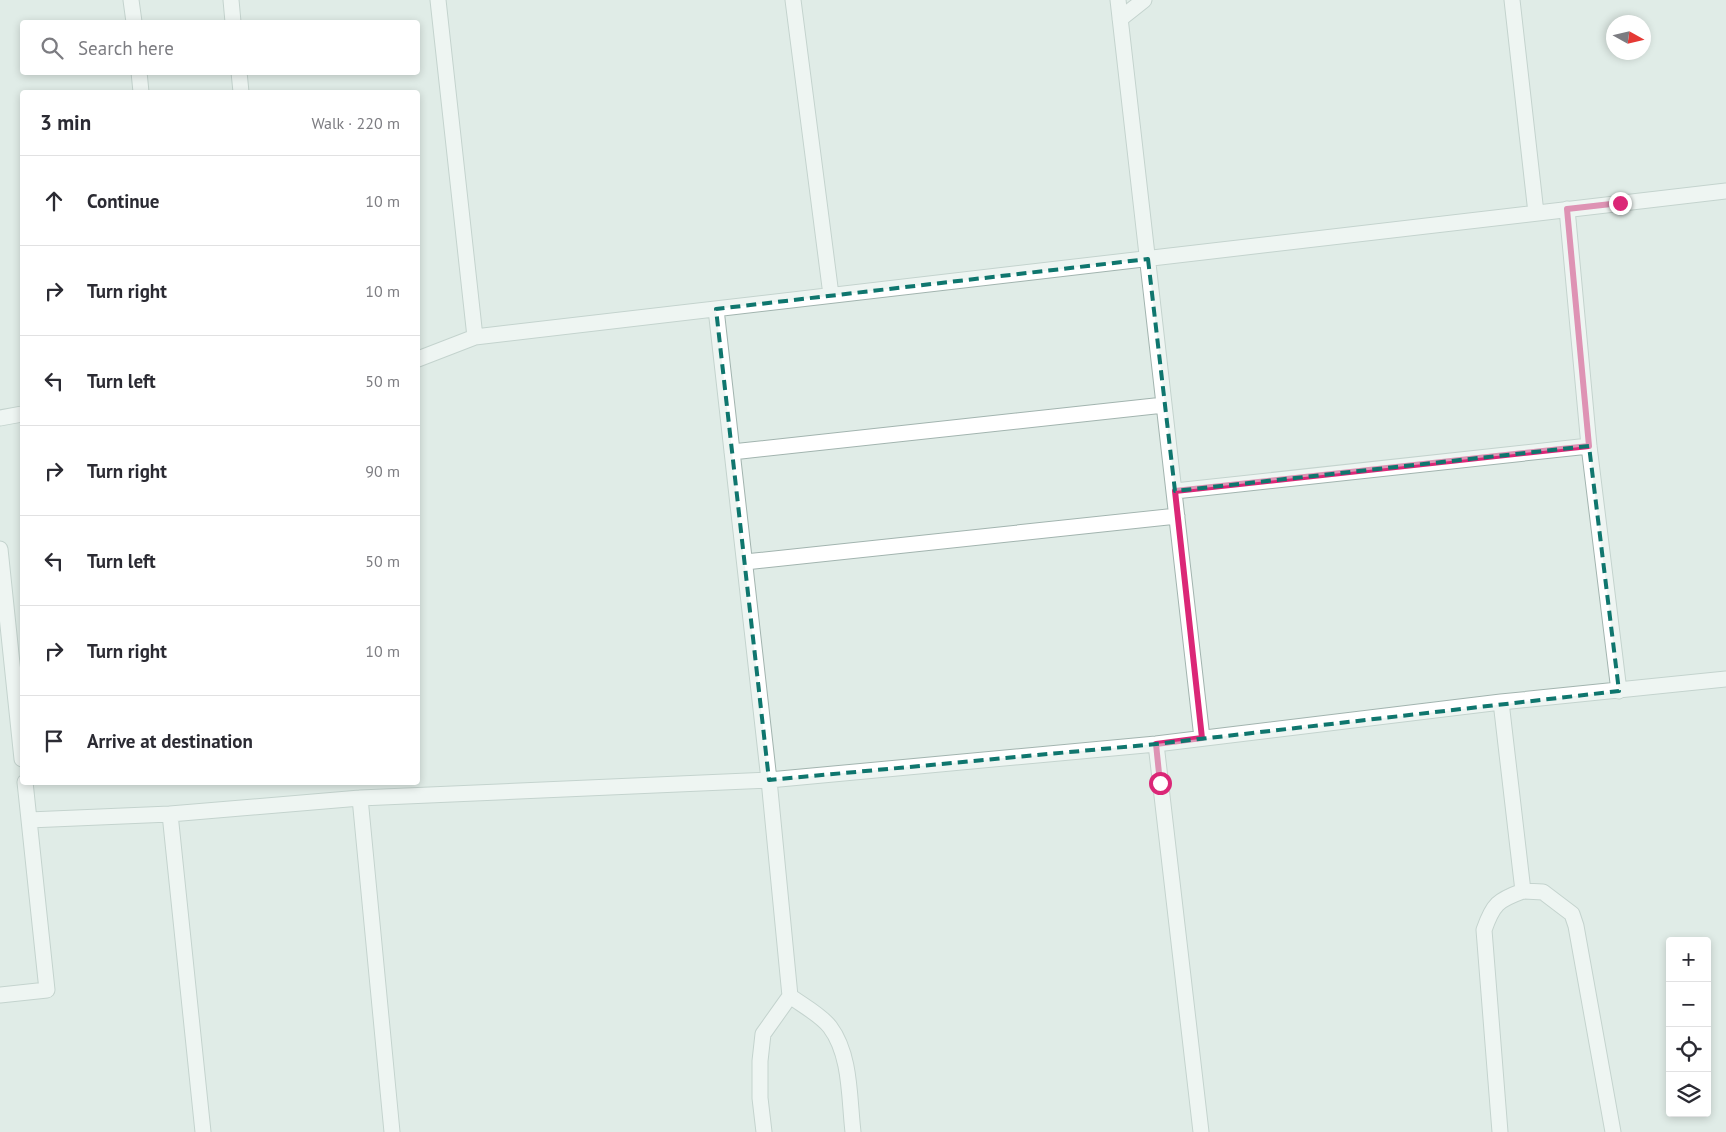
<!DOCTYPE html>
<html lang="en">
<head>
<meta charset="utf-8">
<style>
  :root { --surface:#fff; --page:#f2f2f3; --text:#2b2b33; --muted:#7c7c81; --line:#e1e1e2 }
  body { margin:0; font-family:"PT Sans",sans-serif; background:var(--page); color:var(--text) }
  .controls { position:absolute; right:15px; bottom:15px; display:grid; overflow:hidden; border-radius:5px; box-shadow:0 2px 8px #0003 }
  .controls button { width:45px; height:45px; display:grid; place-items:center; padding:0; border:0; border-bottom:1px solid var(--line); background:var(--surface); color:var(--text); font:25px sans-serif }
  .compass { position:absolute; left:1606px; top:15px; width:45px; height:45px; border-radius:50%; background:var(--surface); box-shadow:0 2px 8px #0003; rotate:98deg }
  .stop { position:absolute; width:15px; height:15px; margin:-11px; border:4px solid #db2777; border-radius:50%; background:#fff }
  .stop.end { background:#db2777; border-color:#fff; box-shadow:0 1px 5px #0008 }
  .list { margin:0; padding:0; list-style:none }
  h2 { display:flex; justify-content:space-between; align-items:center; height:65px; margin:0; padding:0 20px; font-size:21px }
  h2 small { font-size:16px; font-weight:400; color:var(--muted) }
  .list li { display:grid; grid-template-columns:32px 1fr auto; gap:15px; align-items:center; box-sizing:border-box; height:90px; padding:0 20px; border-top:1px solid var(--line) }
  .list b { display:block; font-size:19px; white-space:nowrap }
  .list em { font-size:16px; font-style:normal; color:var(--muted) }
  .icon { flex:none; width:28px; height:28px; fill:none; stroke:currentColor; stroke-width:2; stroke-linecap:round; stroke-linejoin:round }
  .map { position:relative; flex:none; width:1726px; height:1132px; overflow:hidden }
  .search { position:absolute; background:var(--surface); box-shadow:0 2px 8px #0003; left:20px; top:20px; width:400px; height:55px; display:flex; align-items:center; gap:12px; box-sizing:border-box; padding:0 18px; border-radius:5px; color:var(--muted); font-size:19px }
  .panel { position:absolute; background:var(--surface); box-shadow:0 2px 8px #0003; left:20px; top:90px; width:400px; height:695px; border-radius:5px }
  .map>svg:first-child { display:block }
</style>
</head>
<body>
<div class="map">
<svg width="1726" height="1132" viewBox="0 0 1726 1132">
  <rect width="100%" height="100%" fill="#e0ece7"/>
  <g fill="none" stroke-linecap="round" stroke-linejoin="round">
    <!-- street casing -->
    <g stroke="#a2b4af" stroke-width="17">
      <path id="street" d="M 131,0 L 134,22
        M 231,0 L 233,22
        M 438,0 L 475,337 L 1726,191
        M 793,0 L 831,295
        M 1118,0 L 1202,738
        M 1512,0 L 1536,213
        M 1120,19 L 1144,0
        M 139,72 L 141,92
        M 239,72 L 241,92
        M 1567,209 L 1589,446 L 1619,691
        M 716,309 L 769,780 L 790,996 L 763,1034 L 760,1061 L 760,1098 L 764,1132
        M 418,359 L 475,337
        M 0,418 L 22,414
        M 732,452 L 1164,405
        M 1175,491 L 1589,446
        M 0,549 L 22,759
        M 745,562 L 1177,516
        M 1501,702 L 1523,891 L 1543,892 L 1572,914 L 1576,926 L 1613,1132
        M 1156,744 L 1201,1132
        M 170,814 L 203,1132
        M 29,820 L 170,814 L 360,798
        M 0,995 L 47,990 L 25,782
        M 790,996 C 802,1005 821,1015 830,1027 C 851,1055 849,1098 853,1132
        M 392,1132 L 360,798 L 769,780 L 1156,744 L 1501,702 L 1726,679
        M 1500,1132 L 1484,930 C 1493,904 1498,900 1523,891"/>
    </g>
    <!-- street -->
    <use href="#street" stroke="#fff" stroke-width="15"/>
  </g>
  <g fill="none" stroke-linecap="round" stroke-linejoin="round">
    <!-- route -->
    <path stroke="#db2777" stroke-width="6" d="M 1160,783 L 1156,744 L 1202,738 L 1175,491 L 1589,446 L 1567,209 L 1620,203"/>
  </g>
  <!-- marked area -->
  <path d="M0 0H1726V1132H0ZM 1148,259 L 1175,491 L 1589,446 L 1619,691 L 1156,744 L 769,780 L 716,309 Z" fill="#e0ece7" fill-opacity=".55" fill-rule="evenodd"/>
  <path fill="none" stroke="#0f766e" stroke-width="4" stroke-dasharray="10 6" stroke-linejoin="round" d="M 1148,259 L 1175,491 L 1589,446 L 1619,691 L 1156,744 L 769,780 L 716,309 Z"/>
</svg>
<div class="controls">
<button>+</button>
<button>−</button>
<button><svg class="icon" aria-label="locate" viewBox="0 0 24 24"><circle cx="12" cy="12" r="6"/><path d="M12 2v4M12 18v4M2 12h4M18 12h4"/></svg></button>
<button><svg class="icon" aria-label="layers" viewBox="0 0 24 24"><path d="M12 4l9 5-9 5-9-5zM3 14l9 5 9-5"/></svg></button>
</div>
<svg class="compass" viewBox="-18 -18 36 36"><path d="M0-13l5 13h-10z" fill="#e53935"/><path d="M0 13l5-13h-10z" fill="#7c7c81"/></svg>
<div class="stop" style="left:1160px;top:783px"></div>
<div class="stop end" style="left:1620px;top:203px"></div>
<div class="search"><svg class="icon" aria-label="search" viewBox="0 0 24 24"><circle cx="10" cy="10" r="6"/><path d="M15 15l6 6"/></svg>Search here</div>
<section class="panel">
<h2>3 min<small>Walk · 220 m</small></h2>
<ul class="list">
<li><svg class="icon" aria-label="ahead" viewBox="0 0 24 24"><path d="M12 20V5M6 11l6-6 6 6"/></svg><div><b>Continue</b></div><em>10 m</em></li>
<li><svg class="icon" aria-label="right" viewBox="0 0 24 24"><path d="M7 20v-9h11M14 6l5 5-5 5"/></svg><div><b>Turn right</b></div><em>10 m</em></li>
<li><svg class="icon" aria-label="left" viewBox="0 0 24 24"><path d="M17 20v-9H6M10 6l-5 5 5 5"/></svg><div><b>Turn left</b></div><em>50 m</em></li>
<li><svg class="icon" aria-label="right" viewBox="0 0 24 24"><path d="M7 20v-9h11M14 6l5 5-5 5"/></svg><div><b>Turn right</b></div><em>90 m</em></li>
<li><svg class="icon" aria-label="left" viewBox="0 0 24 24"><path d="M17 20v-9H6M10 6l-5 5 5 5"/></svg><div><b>Turn left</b></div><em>50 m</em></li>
<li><svg class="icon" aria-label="right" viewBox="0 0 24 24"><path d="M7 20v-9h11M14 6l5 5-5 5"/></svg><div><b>Turn right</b></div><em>10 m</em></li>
<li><svg class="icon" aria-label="arrive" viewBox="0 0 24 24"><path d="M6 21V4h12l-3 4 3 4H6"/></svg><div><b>Arrive at destination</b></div></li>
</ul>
</section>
</div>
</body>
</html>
